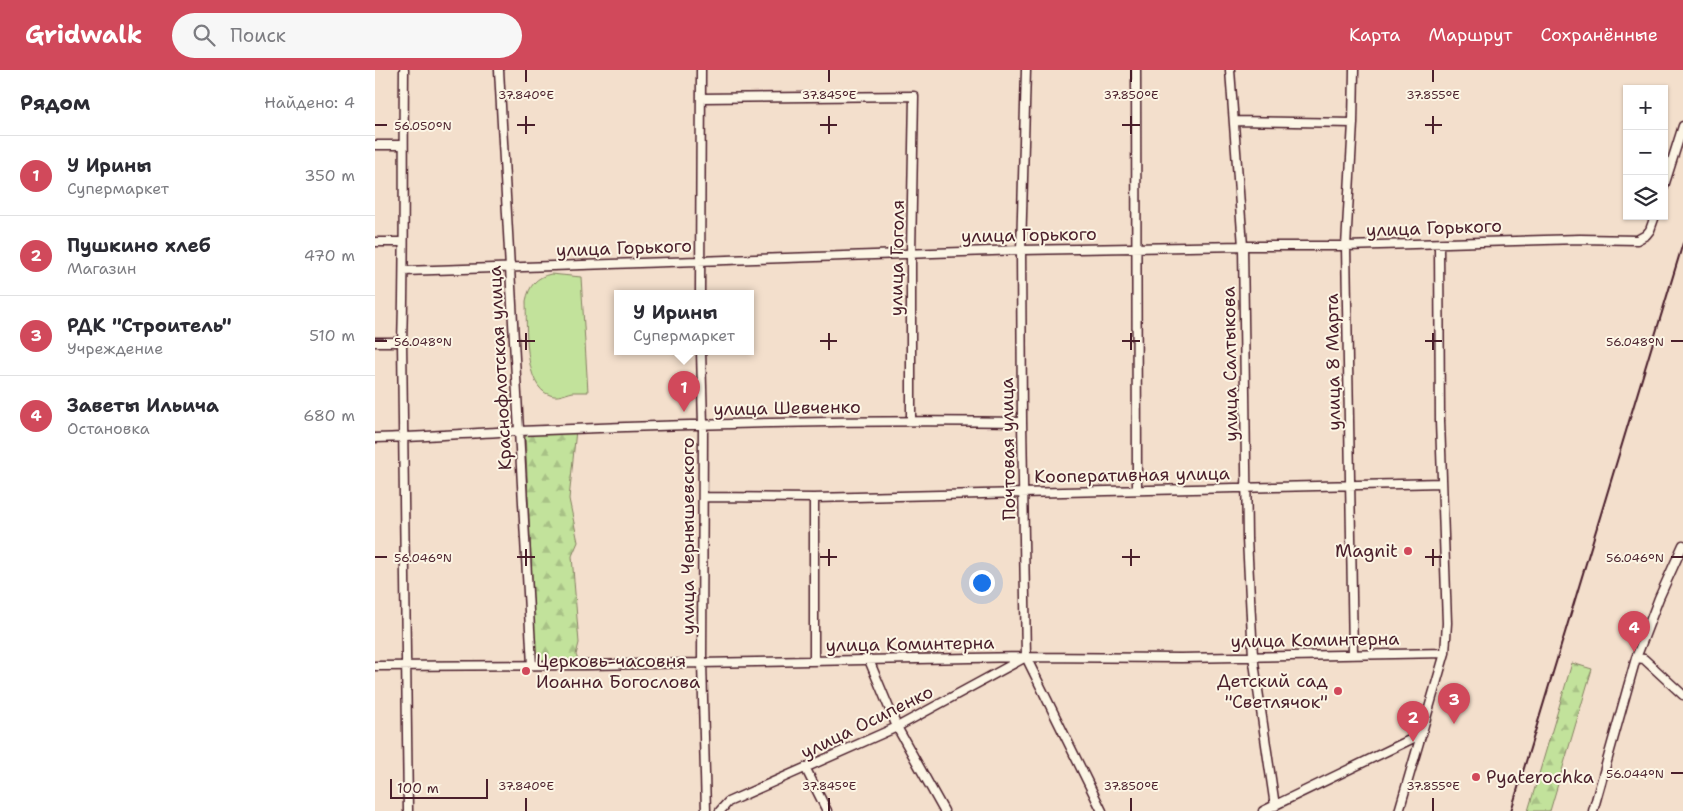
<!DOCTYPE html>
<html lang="ru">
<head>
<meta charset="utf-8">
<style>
  :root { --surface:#fff; --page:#f7f7f7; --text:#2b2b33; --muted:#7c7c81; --line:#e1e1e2; --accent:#d1495b }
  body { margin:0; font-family:"Shantell Sans",sans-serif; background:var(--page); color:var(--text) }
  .controls { position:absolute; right:15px; top:15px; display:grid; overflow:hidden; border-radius:0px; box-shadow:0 1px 4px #0004 }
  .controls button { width:45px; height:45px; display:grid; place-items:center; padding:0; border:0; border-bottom:1px solid var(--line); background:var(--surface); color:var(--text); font:25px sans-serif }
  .scale { position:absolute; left:15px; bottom:12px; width:98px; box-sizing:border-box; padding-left:5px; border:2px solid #4a1f2b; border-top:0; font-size:14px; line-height:18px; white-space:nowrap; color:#4a1f2b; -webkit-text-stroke:4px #fcf5e5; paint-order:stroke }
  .you { position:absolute; left:606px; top:512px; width:18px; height:18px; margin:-12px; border:4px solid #fff; border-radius:50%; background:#1a73e8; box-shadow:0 0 0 8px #1a73e833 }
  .badge { display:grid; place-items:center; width:32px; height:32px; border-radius:50%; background:var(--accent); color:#fff; font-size:16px; font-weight:700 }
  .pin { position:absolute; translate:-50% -41px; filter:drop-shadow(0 1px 2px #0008) }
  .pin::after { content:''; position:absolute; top:26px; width:18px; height:15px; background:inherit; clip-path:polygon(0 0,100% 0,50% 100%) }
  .popup { position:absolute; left:239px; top:220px; width:140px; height:65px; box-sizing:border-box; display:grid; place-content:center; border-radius:0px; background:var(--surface); filter:drop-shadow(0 1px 4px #0005); font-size:16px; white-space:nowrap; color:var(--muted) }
  .popup b { font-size:19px; color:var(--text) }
  .popup::after { content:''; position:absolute; left:50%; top:100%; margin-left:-10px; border:10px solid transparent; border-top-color:var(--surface) }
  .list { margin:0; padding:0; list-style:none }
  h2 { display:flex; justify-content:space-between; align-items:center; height:65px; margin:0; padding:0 20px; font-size:21px }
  h2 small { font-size:16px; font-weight:400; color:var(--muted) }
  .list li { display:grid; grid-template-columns:32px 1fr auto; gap:15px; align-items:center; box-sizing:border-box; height:80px; padding:0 20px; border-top:1px solid var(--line) }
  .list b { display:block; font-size:19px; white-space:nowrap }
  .list p { margin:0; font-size:16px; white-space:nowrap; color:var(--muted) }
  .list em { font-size:16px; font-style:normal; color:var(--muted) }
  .icon { flex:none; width:28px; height:28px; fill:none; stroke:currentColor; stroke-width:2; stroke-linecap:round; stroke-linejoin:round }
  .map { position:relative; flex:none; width:1308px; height:741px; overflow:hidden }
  header { display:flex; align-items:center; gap:30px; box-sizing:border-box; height:70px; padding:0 25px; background:var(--accent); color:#fff }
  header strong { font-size:24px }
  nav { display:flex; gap:28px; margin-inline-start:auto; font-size:18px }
  .search { width:350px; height:45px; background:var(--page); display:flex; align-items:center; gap:12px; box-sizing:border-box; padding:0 18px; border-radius:28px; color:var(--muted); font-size:19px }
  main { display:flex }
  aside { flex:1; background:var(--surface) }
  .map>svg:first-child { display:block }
</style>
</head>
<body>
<header>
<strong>Gridwalk</strong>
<div class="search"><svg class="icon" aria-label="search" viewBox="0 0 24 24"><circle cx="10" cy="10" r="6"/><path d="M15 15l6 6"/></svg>Поиск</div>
<nav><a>Карта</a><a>Маршрут</a><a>Сохранённые</a></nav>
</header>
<main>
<aside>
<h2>Рядом<small>Найдено: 4</small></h2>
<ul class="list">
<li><span class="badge">1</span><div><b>У Ирины</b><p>Супермаркет</p></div><em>350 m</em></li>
<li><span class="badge">2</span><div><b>Пушкино хлеб</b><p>Магазин</p></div><em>470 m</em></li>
<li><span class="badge">3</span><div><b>РДК &quot;Строитель&quot;</b><p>Учреждение</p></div><em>510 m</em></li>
<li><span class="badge">4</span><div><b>Заветы Ильича</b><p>Остановка</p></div><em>680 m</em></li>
</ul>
</aside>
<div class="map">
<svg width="1308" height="741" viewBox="0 0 1308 741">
  <defs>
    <pattern id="forest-firs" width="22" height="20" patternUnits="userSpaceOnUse" patternTransform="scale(1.25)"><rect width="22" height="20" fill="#c2e29b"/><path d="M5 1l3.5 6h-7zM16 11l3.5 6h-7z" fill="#a8c186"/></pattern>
  </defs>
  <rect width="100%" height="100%" fill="#f3dfcc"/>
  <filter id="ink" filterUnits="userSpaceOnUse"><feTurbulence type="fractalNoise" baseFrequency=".02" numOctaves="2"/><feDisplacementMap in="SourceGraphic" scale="10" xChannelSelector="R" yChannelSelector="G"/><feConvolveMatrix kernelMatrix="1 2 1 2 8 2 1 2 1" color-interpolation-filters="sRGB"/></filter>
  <g filter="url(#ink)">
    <!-- green -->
    <path fill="#c2e29b" stroke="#868063" d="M 176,204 L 206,207 L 213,322 C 208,322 203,322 198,322 C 189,324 183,328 175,325 C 148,317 152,254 151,231 C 154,216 161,207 176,204 Z"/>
    <!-- forest -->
    <path fill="url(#forest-firs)" stroke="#868063" d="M 201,360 L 194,429 L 203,472 L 197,486 L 204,573 L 201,585 L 205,594 L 161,593 L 150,363 Z
      M 1197,593 L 1217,599 L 1175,741 L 1153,741 Z"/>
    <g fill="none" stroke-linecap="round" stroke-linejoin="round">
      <!-- minor casing -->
      <g stroke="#4a1f2b" stroke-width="11">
        <path id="minor" d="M 29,0 C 28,91 30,182 27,272 L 33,741
          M 124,0 L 157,595
          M 651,0 L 646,180 L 647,352 L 651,587 L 727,741
          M 761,0 L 762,419
          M 855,0 L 868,176 L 872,469 L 878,586 L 900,736
          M 326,28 L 539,26 L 536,182 L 536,350
          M 860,51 L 978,53
          M 0,75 L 28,75
          M 1289,116 L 1308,56
          M 0,172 L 28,172
          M 29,201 L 646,180 L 868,176 L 971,176 L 1205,169 L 1262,170 L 1271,165 L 1275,160 L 1280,146
          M 325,223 L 326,0
          M 0,272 L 27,272
          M 326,281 L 328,355 L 327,592 L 331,741
          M 0,368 C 48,367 96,363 144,361 C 311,354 479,349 647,352
          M 328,427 L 439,428 L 1067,413
          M 439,428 L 439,591
          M 978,584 L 971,176 L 978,53 L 979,0
          M 1261,588 L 1269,589 L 1308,625
          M 494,590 L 522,657 L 569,741
          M 0,596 L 213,595 L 651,587 L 806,588 L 1070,583
          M 431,699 L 452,741
          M 345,741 L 353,732 L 522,657 L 649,588
          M 888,741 L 1047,664
          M 1024,741 L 1070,583 L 1072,553 L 1065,351 L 1064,174
          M 1218,741 L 1261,588 L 1284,528 L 1308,475"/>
      </g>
      <!-- minor -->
      <use href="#minor" stroke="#fcf5e5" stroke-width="8"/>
      <!-- rail -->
      <path stroke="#4a1f2b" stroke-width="2" d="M 1136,741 L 1308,173"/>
    </g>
  </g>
  <!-- ticks -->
  <path fill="none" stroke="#4a1f2b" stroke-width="2" d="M 151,0 L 151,12M 454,0 L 454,12M 756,0 L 756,12M 1058,0 L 1058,12M 151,46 L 151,64M 454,46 L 454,64M 756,46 L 756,64M 1058,46 L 1058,64M 0,55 L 12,55M 142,55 L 160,55M 445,55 L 462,55M 747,55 L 765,55M 1050,55 L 1067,55M 151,263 L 151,280M 454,263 L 454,280M 756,263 L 756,280M 1058,263 L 1058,280M 0,271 L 12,271M 142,271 L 160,271M 445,271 L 462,271M 747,271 L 765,271M 1050,271 L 1067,271M 1296,271 L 1308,271M 151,479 L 151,496M 454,479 L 454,496M 756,479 L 756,496M 1058,479 L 1058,496M 0,487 L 12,487M 142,487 L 160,487M 445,487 L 462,487M 747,487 L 765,487M 1050,487 L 1067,487M 1296,487 L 1308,487M 1296,703 L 1308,703M 151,728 L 151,741M 454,728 L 454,741M 756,728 L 756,741M 1058,728 L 1058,741"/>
  <!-- markers -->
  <g fill="#d1495b" stroke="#fcf5e5" stroke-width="2">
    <circle cx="1033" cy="481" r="5"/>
    <circle cx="151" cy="601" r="5"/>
    <circle cx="963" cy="621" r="5"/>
    <circle cx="1101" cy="707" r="5"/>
  </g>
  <g text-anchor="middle" stroke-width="4" stroke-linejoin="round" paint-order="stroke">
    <!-- street labels -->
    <g font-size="18" fill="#4a1f2b" stroke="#fcf5e5">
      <text transform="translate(1059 158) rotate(-2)" y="6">улица Горького</text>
      <text transform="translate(654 165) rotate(-1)" y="6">улица Горького</text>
      <text transform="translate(249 178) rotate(-2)" y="6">улица Горького</text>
      <text transform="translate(522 188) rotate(-89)" y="6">улица Гоголя</text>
      <text transform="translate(958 292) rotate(-91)" y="6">улица 8 Марта</text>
      <text transform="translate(855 294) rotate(-91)" y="6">улица Салтыкова</text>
      <text transform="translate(125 298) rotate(-93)" y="6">Краснофлотская улица</text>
      <text transform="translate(412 338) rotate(-1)" y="6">улица Шевченко</text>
      <text transform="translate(633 379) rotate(-91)" y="6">Почтовая улица</text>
      <text transform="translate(757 405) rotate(-1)" y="6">Кооперативная улица</text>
      <text transform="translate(313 466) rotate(-90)" y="6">улица Чернышевского</text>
      <text transform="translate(940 570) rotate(-1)" y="6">улица Коминтерна</text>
      <text transform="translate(535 574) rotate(-1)" y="6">улица Коминтерна</text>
      <text transform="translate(492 652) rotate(-26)" y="6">улица Осипенко</text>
    </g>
    <!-- poi labels -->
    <g font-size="18" fill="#4a1f2b" stroke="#fcf5e5" text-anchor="end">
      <text x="1023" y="487">Magnit</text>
      <text x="161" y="597" text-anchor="start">Церковь-часовня<tspan x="161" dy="21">Иоанна Богослова</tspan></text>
      <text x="953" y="617">Детский сад<tspan x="953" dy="21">"Светлячок"</tspan></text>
      <text x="1111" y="713" text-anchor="start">Pyaterochka</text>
    </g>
  </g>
  <g font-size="12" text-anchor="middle" fill="#4a1f2b" stroke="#fcf5e5" stroke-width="4" stroke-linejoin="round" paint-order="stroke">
    <text x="151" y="29">37.840°E</text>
    <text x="454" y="29">37.845°E</text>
    <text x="756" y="29">37.850°E</text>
    <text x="1058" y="29">37.855°E</text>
    <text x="48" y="60">56.050°N</text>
    <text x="48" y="276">56.048°N</text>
    <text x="1260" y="276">56.048°N</text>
    <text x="48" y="492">56.046°N</text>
    <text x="1260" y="492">56.046°N</text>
    <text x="1260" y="708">56.044°N</text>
    <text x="151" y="720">37.840°E</text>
    <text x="454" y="720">37.845°E</text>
    <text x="756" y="720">37.850°E</text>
    <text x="1058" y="720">37.855°E</text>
  </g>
</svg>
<div class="controls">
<button>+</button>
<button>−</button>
<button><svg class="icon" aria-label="layers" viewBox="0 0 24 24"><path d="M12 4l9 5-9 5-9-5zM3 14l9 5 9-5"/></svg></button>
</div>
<div class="scale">100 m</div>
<div class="you"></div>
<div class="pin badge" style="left:309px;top:342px">1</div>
<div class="popup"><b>У Ирины</b>Супермаркет</div>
<div class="pin badge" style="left:1038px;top:672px">2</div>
<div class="pin badge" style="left:1079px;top:654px">3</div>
<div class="pin badge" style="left:1259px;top:582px">4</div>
</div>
</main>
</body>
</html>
